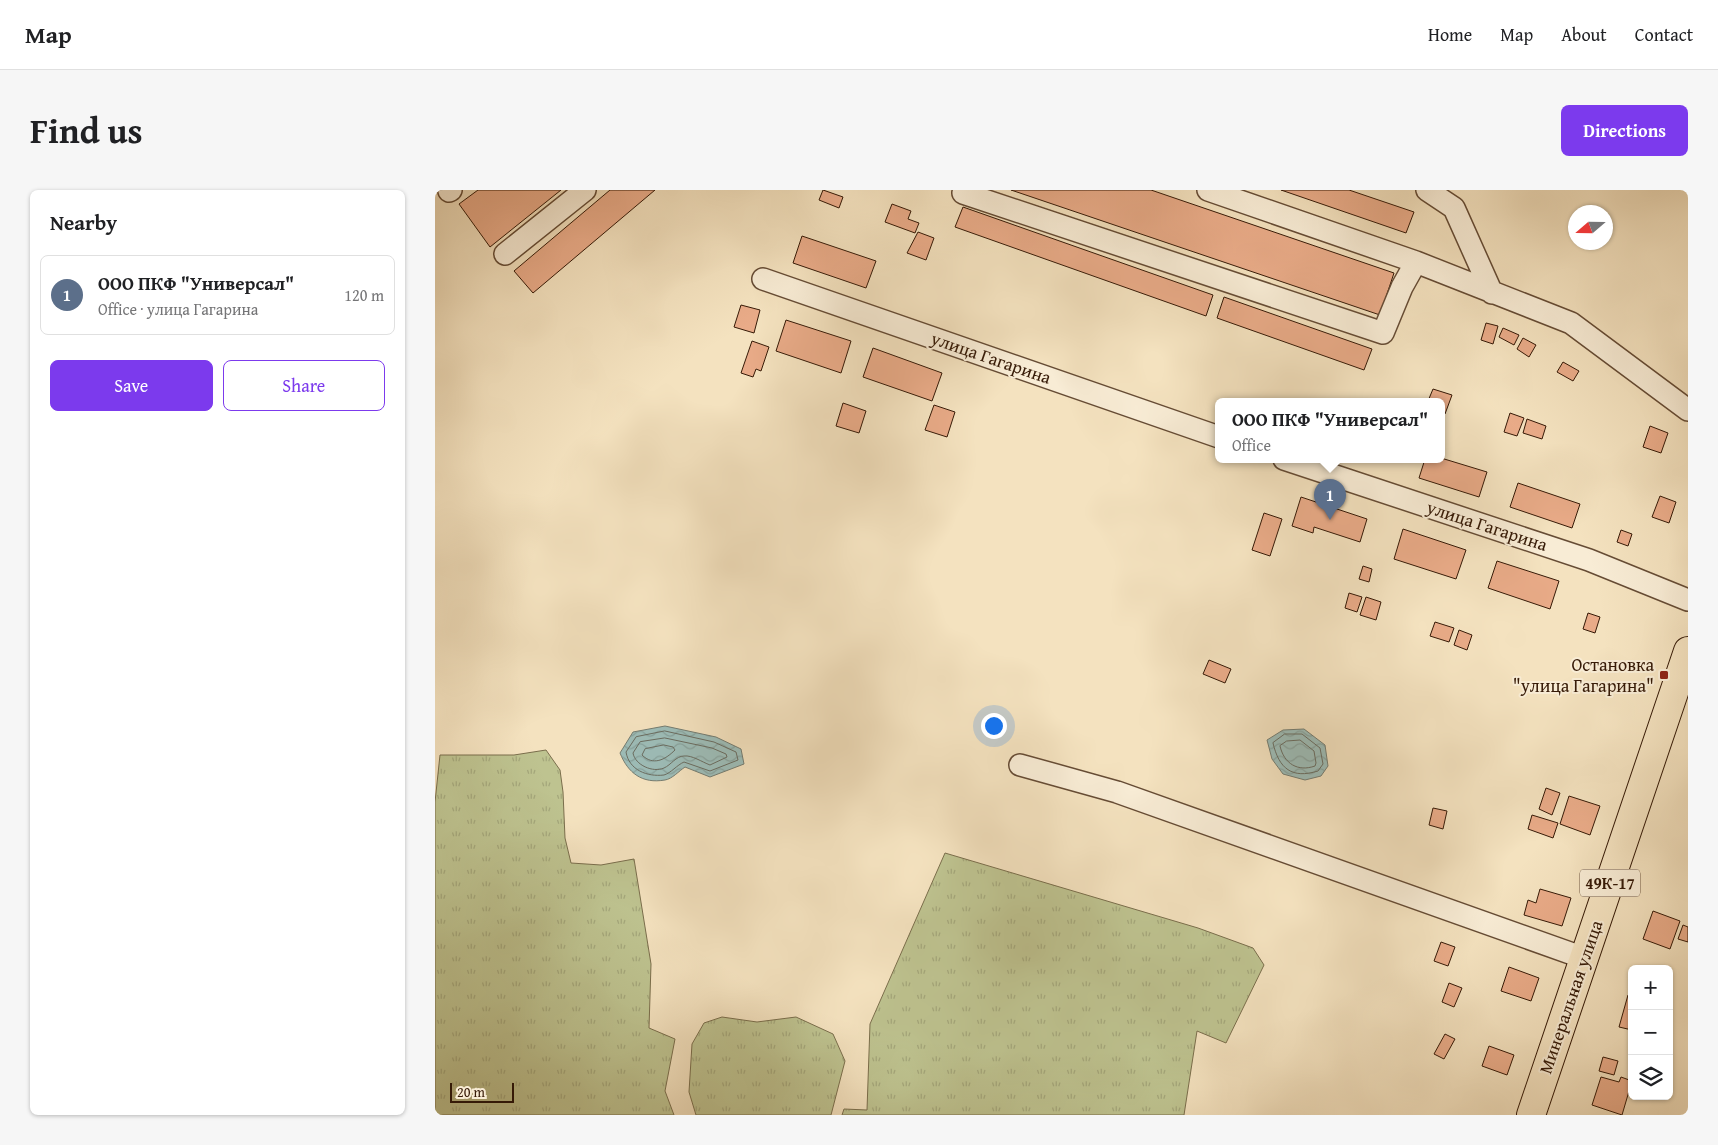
<!DOCTYPE html>
<html lang="en">
<head>
<meta charset="utf-8">
<style>
  :root { --surface:#fff; --page:#f6f6f6; --text:#202124; --muted:#757577; --line:#e0e0e0; --accent:#7c3aed }
  body { margin:0; font-family:"Gentium Book Plus",serif; background:var(--page); color:var(--text) }
  .controls { position:absolute; right:15px; bottom:15px; display:grid; overflow:hidden; border-radius:8px; box-shadow:0 1px 4px #0004 }
  .controls button { width:45px; height:45px; display:grid; place-items:center; padding:0; border:0; border-bottom:1px solid var(--line); background:var(--surface); color:var(--text); font:25px sans-serif }
  .compass { position:absolute; left:1133px; top:15px; width:45px; height:45px; border-radius:50%; background:var(--surface); box-shadow:0 1px 4px #0004; rotate:250deg }
  .scale { position:absolute; left:15px; bottom:12px; width:64px; box-sizing:border-box; padding-left:5px; border:2px solid #361a07; border-top:0; font-size:14px; line-height:18px; white-space:nowrap; color:#361a07; -webkit-text-stroke:4px #f8ecd5; paint-order:stroke }
  .you { position:absolute; left:558px; top:535px; width:18px; height:18px; margin:-12px; border:4px solid #fff; border-radius:50%; background:#1a73e8; box-shadow:0 0 0 8px #1a73e833 }
  .badge { display:grid; place-items:center; width:32px; height:32px; border-radius:50%; background:var(--accent); color:#fff; font-size:16px; font-weight:700 }
  .pin { position:absolute; translate:-50% -41px; filter:drop-shadow(0 1px 2px #0008) }
  .pin::after { content:''; position:absolute; top:26px; width:18px; height:15px; background:inherit; clip-path:polygon(0 0,100% 0,50% 100%) }
  .popup { position:absolute; left:780px; top:208px; width:230px; height:65px; box-sizing:border-box; display:grid; place-content:center; border-radius:8px; background:var(--surface); filter:drop-shadow(0 1px 4px #0005); font-size:16px; white-space:nowrap; color:var(--muted) }
  .popup b { font-size:19px; color:var(--text) }
  .popup::after { content:''; position:absolute; left:50%; top:100%; margin-left:-10px; border:10px solid transparent; border-top-color:var(--surface) }
  .list { margin:0; padding:0; list-style:none }
  h2 { display:flex; justify-content:space-between; align-items:center; height:65px; margin:0; padding:0 20px; font-size:21px }
  h2 small { font-size:16px; font-weight:400; color:var(--muted) }
  .list li { display:grid; grid-template-columns:32px 1fr auto; gap:15px; align-items:center; box-sizing:border-box; height:80px; margin:0 10px 10px; padding:0 10px; border:1px solid var(--line); border-radius:8px }
  .list b { display:block; font-size:19px; white-space:nowrap }
  .list p { margin:0; font-size:16px; white-space:nowrap; color:var(--muted) }
  .list em { font-size:16px; font-style:normal; color:var(--muted) }
  .actions { display:flex; gap:10px; padding:15px 20px }
  .actions a { flex:1; padding:11px 0; border:1px solid var(--accent); border-radius:8px; text-align:center; font-size:18px; color:var(--accent) }
  .actions .main { background:var(--accent); color:#fff }
  .icon { flex:none; width:28px; height:28px; fill:none; stroke:currentColor; stroke-width:2; stroke-linecap:round; stroke-linejoin:round }
  .map { position:relative; flex:none; width:1253px; height:925px; overflow:hidden; border-radius:8px }
  header { display:flex; align-items:center; gap:30px; box-sizing:border-box; height:70px; padding:0 25px; background:var(--surface); border-bottom:1px solid var(--line) }
  header strong { font-size:24px }
  nav { display:flex; gap:28px; margin-inline-start:auto; font-size:18px }
  .intro { display:flex; align-items:center; justify-content:space-between; box-sizing:border-box; height:120px; padding:0 30px }
  h1 { margin:0; font-size:35px }
  .button { padding:12px 22px; border-radius:8px; background:var(--accent); color:#fff; font-size:18px; font-weight:700 }
  main { display:flex; gap:30px; padding:0 30px }
  aside { flex:1; background:var(--surface); border-radius:8px; box-shadow:0 1px 4px #0004 }
  .map>svg:first-child { display:block }
</style>
</head>
<body>
<header>
<strong>Map</strong>
<nav><a>Home</a><a>Map</a><a>About</a><a>Contact</a></nav>
</header>
<div class="intro"><h1>Find us</h1><a class="button">Directions</a></div>
<main>
<aside>
<h2>Nearby<small></small></h2>
<ul class="list">
<li><span class="badge" style="background:#5c6f8a">1</span><div><b>ООО ПКФ &quot;Универсал&quot;</b><p>Office · улица Гагарина</p></div><em>120 m</em></li>
</ul>
<div class="actions"><a class="main">Save</a><a>Share</a></div>
</aside>
<div class="map">
<svg width="1253" height="925" viewBox="0 0 1253 925">
  <defs>
    <pattern id="grass-tufts" width="24" height="20" patternUnits="userSpaceOnUse" patternTransform="scale(1.25)"><rect width="24" height="20" fill="#bec390"/><path d="M3 7l-1-3M5 7V3M7 7l1-3M15 17l-1-3M17 17v-4M19 17l1-3" fill="none" stroke="#a4a77b"/></pattern>
    <pattern id="water-waves" width="16" height="10" patternUnits="userSpaceOnUse" patternTransform="scale(1.25)"><rect width="16" height="10" fill="#9dbdb8"/><path d="M0 5q4-4 8 0t8 0" fill="none" stroke="#88a29d"/></pattern>
  </defs>
  <rect width="100%" height="100%" fill="#f4e2bf"/>
  <filter id="stains"><feTurbulence type="fractalNoise" baseFrequency=".004" numOctaves="4"/><feColorMatrix values="0 0 0 0 .2 0 0 0 0 .09 0 0 0 0 .02 0 0 0 .5 -.17"/></filter>
  <radialGradient id="worn" r=".72"><stop offset=".6" stop-color="#630" stop-opacity="0"/><stop offset="1" stop-color="#630" stop-opacity=".3"/></radialGradient>
  <!-- grass -->
  <path fill="url(#grass-tufts)" stroke="#7a6e4c" d="M 111,560 L 125,580 L 128,602 L 130,648 L 136,673 L 166,675 L 199,669 L 216,774 L 214,838 L 240,849 L 230,901 L 239,925 L 0,925 L 0,612 L 5,565 L 79,565 Z
    M 510,663 L 763,738 L 818,758 L 829,775 L 791,853 L 762,841 L 749,925 L 407,925 L 409,919 L 432,920 L 435,834 Z
    M 287,827 L 322,832 L 361,827 L 398,844 L 410,871 L 396,925 L 261,925 L 254,902 L 257,854 L 269,833 Z"/>
  <!-- water -->
  <path fill="url(#water-waves)" stroke="#747c71" d="M 230,536 L 281,547 L 306,559 L 309,574 L 275,587 L 250,577 C 244,581 237,589 230,590 C 207,594 193,583 185,563 L 198,542 Z
    M 869,539 L 890,555 L 893,576 L 886,586 L 870,590 L 848,584 L 837,569 L 832,550 L 848,540 Z"/>
  <g fill="none" stroke-linecap="round" stroke-linejoin="round">
    <!-- shore -->
    <path stroke="#6a6c60" stroke-width="1" d="M 230,541 L 279,552 L 301,562 L 303,570 L 275,581 L 249,572 C 242,575 236,583 229,585 C 212,587 194,580 191,562 L 201,547 Z
      M 850,544 L 867,544 L 885,558 L 888,574 L 883,581 C 857,589 844,579 838,553 Z
      M 230,548 L 277,558 L 291,564 L 292,567 L 275,575 C 267,572 257,565 249,566 C 241,566 236,575 229,578 C 218,583 200,575 198,563 L 205,552 Z
      M 852,551 L 865,550 L 879,561 L 881,573 L 880,576 C 863,582 849,574 845,556 Z
      M 229,555 L 238,557 L 240,560 C 230,570 218,576 207,565 L 210,559 Z"/>
  </g>
  <!-- building -->
  <path fill="#e9ab88" stroke="#361a07" d="M 43,0 L 126,0 L 55,57 L 24,14 Z
    M 175,0 L 220,0 L 98,103 L 79,81 Z
    M 388,0 L 408,7 L 404,18 L 384,10 Z
    M 576,0 L 716,0 L 959,83 L 945,125 Z
    M 846,0 L 914,0 L 979,22 L 971,43 Z
    M 457,14 L 476,21 L 473,29 L 484,33 L 480,43 L 450,32 Z
    M 528,17 L 778,105 L 771,126 L 520,37 Z
    M 483,42 L 499,48 L 491,70 L 472,63 Z
    M 367,46 L 441,71 L 431,98 L 358,73 Z
    M 789,107 L 937,159 L 929,180 L 782,128 Z
    M 306,115 L 325,120 L 319,143 L 299,137 Z
    M 351,130 L 416,151 L 406,183 L 341,161 Z
    M 1051,133 L 1063,136 L 1058,154 L 1046,150 Z
    M 1068,138 L 1084,145 L 1079,155 L 1064,147 Z
    M 1088,148 L 1101,155 L 1094,167 L 1082,159 Z
    M 317,151 L 334,157 L 326,181 L 321,179 L 318,187 L 306,183 Z
    M 438,158 L 507,183 L 497,211 L 428,187 Z
    M 1128,172 L 1144,181 L 1138,191 L 1122,182 Z
    M 998,199 L 1017,205 L 1010,224 L 1006,222 L 1006,211 L 993,211 Z
    M 408,213 L 431,221 L 424,243 L 401,236 Z
    M 499,215 L 520,222 L 512,247 L 490,240 Z
    M 1075,223 L 1089,228 L 1082,246 L 1069,242 Z
    M 1092,229 L 1111,236 L 1107,249 L 1088,243 Z
    M 1215,236 L 1233,243 L 1226,263 L 1208,257 Z
    M 1006,268 L 1052,282 L 1044,307 L 984,288 L 990,269 Z
    M 1083,293 L 1145,314 L 1137,338 L 1075,317 Z
    M 1225,306 L 1241,312 L 1234,333 L 1217,327 Z
    M 866,307 L 932,329 L 925,352 L 879,337 L 878,343 L 857,336 Z
    M 829,323 L 847,329 L 835,366 L 817,360 Z
    M 968,339 L 1031,360 L 1021,389 L 959,369 Z
    M 1186,340 L 1197,344 L 1193,356 L 1182,352 Z
    M 1062,371 L 1124,391 L 1115,419 L 1053,398 Z
    M 928,376 L 937,379 L 934,392 L 924,389 Z
    M 914,403 L 927,407 L 922,422 L 910,418 Z
    M 931,407 L 946,412 L 941,430 L 925,425 Z
    M 1153,423 L 1165,427 L 1160,443 L 1148,439 Z
    M 1000,432 L 1019,438 L 1014,452 L 995,446 Z
    M 1024,440 L 1037,445 L 1032,460 L 1019,455 Z
    M 774,470 L 796,479 L 790,493 L 768,484 Z
    M 1111,598 L 1125,603 L 1117,625 L 1104,619 Z
    M 1134,606 L 1165,616 L 1155,645 L 1125,634 Z
    M 998,618 L 1012,621 L 1008,639 L 994,635 Z
    M 1097,625 L 1123,633 L 1118,648 L 1093,639 Z
    M 1105,699 L 1136,708 L 1127,736 L 1089,725 L 1093,710 L 1101,713 Z
    M 1218,721 L 1245,731 L 1235,759 L 1208,749 Z
    M 1248,735 L 1253,737 L 1253,752 L 1243,749 Z
    M 1006,752 L 1020,757 L 1013,776 L 999,771 Z
    M 1074,777 L 1104,788 L 1096,811 L 1066,801 Z
    M 1014,793 L 1027,798 L 1019,817 L 1007,812 Z
    M 1193,805 L 1197,806 L 1197,840 L 1184,837 Z
    M 1010,844 L 1020,849 L 1009,869 L 999,864 Z
    M 1054,856 L 1079,865 L 1072,885 L 1047,876 Z
    M 1168,867 L 1183,871 L 1179,885 L 1164,881 Z
    M 1166,887 L 1184,892 L 1186,887 L 1197,891 L 1187,925 L 1157,915 Z"/>
  <g fill="none" stroke-linecap="round" stroke-linejoin="round">
    <!-- minor casing -->
    <g stroke="#664c35" stroke-width="24">
      <path id="minor" d="M 773,0 L 981,72 L 1136,133 L 1253,220
        M 992,0 L 1019,18 L 1057,103
        M 14,1 L 16,0
        M 528,3 L 948,143 L 967,97 L 981,72
        M 70,64 L 150,0
        M 328,89 L 784,247
        M 849,269 L 1154,370 L 1253,410
        M 585,575 L 682,602 L 1149,768"/>
    </g>
    <!-- major casing -->
    <g stroke="#361a07" stroke-width="30">
      <path id="major" d="M 1096,925 L 1253,461"/>
    </g>
    <!-- minor -->
    <use href="#minor" stroke="#f8ecd5" stroke-width="21"/>
    <!-- major -->
    <use href="#major" stroke="#f4e2bf" stroke-width="28"/>
  </g>
  <!-- markers -->
  <rect fill="#8f2418" stroke="#f8ecd5" stroke-width="2" x="1224" y="480" width="10" height="10" rx="2.5"/>
  <g text-anchor="middle" stroke-width="4" stroke-linejoin="round" paint-order="stroke">
    <!-- shield labels -->
    <rect fill="#f8ecd5" stroke="#705945" stroke-width="1" x="1145" y="679.5" width="60" height="27" rx="4"/>
    <g font-size="16" font-weight="bold" fill="#361a07">
      <text x="1175" y="699">49К-17</text>
    </g>
    <!-- street labels -->
    <g font-size="18" fill="#361a07" stroke="#f8ecd5">
      <text transform="translate(556 168) rotate(19)" y="6">улица Гагарина</text>
      <text transform="translate(1052 336) rotate(18)" y="6">улица Гагарина</text>
      <text transform="translate(1136 807) rotate(-71)" y="6">Минеральная улица</text>
    </g>
    <!-- poi labels -->
    <g font-size="18" fill="#361a07" stroke="#f8ecd5" text-anchor="end">
      <text x="1219" y="481">Остановка<tspan x="1219" dy="21">"улица Гагарина"</tspan></text>
    </g>
  </g>
  <rect width="100%" height="100%" filter="url(#stains)"/>
  <rect width="100%" height="100%" fill="url(#worn)"/>
</svg>
<div class="controls">
<button>+</button>
<button>−</button>
<button><svg class="icon" aria-label="layers" viewBox="0 0 24 24"><path d="M12 4l9 5-9 5-9-5zM3 14l9 5 9-5"/></svg></button>
</div>
<svg class="compass" viewBox="-18 -18 36 36"><path d="M0-13l5 13h-10z" fill="#e53935"/><path d="M0 13l5-13h-10z" fill="#757577"/></svg>
<div class="scale">20 m</div>
<div class="you"></div>
<div class="pin badge" style="left:895px;top:330px;background:#5c6f8a">1</div>
<div class="popup"><b>ООО ПКФ &quot;Универсал&quot;</b>Office</div>
</div>
</main>
</body>
</html>
